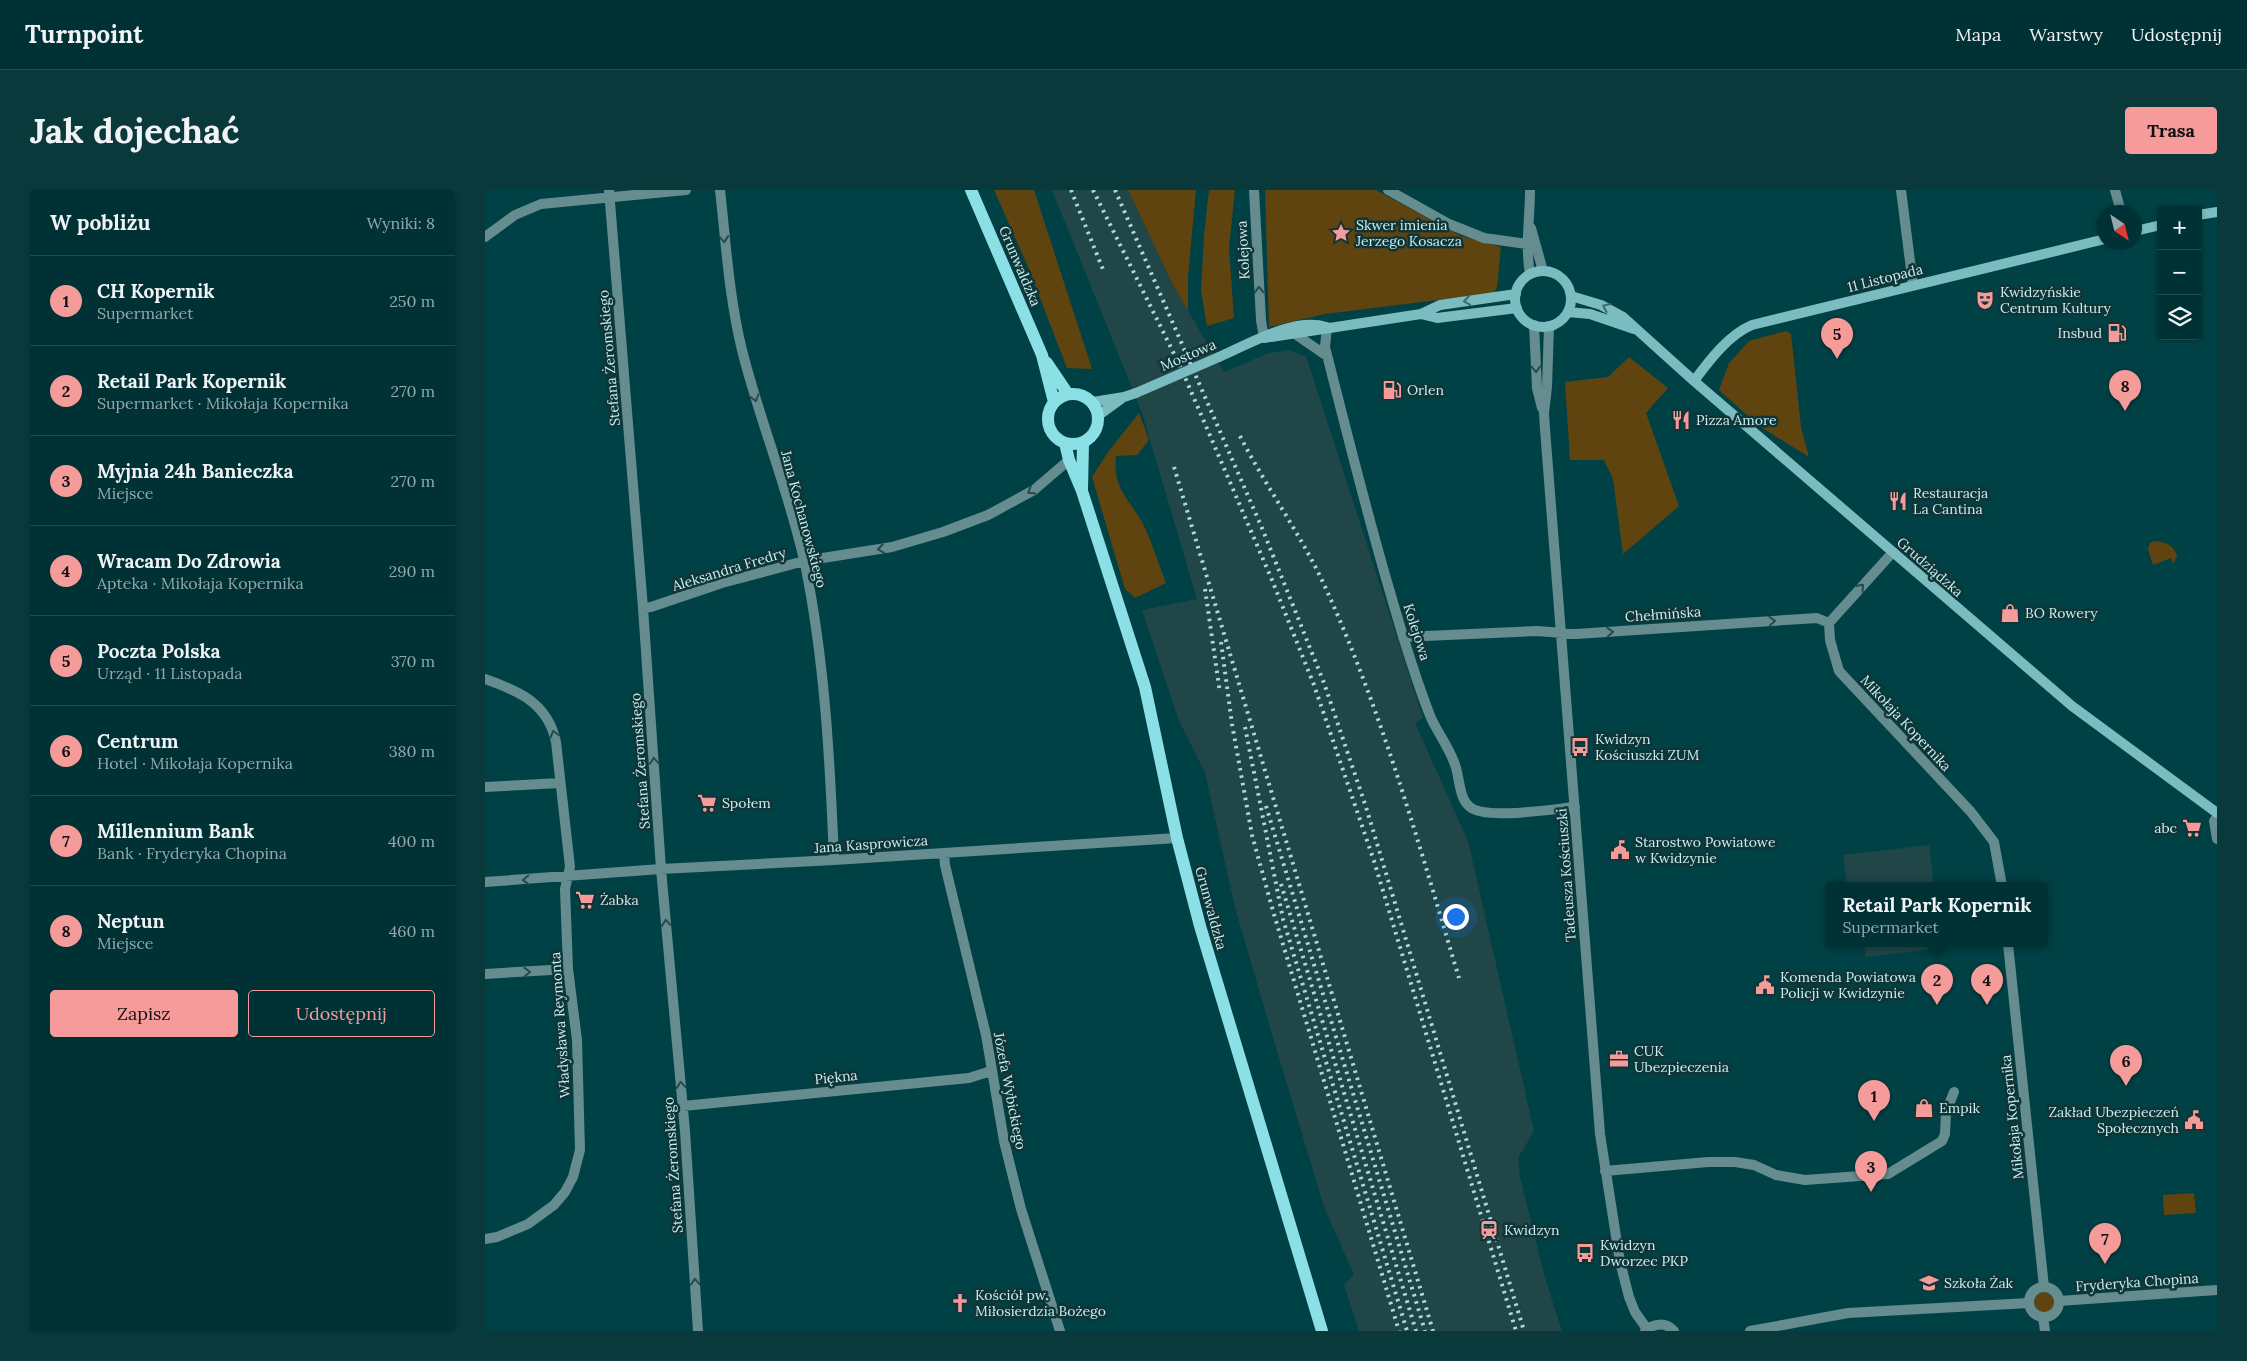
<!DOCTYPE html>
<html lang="pl">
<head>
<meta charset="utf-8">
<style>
  :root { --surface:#003134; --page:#0a393c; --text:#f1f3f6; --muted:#95a9ac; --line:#224c4f; --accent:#f59b9a }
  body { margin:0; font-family:Lora,serif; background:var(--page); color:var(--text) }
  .controls { position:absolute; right:15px; top:15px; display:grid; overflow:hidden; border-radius:5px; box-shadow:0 1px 4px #0004 }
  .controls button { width:45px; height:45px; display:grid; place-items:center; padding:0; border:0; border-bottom:1px solid var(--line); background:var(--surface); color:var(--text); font:25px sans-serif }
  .compass { position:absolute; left:1612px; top:15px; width:45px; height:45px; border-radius:50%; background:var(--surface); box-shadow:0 1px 4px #0004; rotate:145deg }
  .you { position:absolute; left:970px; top:726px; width:18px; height:18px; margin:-12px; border:4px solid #fff; border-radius:50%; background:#1a73e8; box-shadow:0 0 0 8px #1a73e833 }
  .badge { display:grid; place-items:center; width:32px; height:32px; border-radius:50%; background:var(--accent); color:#111; font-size:16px; font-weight:700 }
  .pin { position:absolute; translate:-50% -41px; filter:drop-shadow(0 1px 2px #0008) }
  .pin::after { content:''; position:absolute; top:26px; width:18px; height:15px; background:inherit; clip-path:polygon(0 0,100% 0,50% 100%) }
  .popup { position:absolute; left:1341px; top:692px; width:222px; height:65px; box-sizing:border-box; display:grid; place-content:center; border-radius:5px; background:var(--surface); filter:drop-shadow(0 1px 4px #0005); font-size:16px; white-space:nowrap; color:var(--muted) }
  .popup b { font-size:19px; color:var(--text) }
  .popup::after { content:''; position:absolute; left:50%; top:100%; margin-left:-10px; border:10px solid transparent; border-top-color:var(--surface) }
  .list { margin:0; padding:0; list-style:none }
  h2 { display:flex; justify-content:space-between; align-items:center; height:65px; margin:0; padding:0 20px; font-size:21px }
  h2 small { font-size:16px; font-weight:400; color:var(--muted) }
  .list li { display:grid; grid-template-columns:32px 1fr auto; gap:15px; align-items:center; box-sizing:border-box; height:90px; padding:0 20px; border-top:1px solid var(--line) }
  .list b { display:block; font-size:19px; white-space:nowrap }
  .list p { margin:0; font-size:16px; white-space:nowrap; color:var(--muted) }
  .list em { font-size:16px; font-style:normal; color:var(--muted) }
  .actions { display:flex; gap:10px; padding:15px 20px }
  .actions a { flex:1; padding:11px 0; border:1px solid var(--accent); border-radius:5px; text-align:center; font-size:18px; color:var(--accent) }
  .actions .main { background:var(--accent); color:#111 }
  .icon { flex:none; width:28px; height:28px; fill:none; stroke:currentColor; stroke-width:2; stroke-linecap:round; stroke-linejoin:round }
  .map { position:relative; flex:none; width:1732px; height:1141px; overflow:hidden; border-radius:5px }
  header { display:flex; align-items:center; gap:30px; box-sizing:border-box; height:70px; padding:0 25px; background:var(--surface); border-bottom:1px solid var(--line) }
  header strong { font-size:24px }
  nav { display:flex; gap:28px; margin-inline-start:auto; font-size:18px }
  .intro { display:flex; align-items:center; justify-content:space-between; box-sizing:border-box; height:120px; padding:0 30px }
  h1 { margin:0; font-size:35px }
  .button { padding:12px 22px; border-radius:5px; background:var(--accent); color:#111; font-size:18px; font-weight:700 }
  main { display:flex; gap:30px; padding:0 30px }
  aside { flex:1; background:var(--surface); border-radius:5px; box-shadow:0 1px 4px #0004 }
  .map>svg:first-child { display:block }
</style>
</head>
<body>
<header>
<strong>Turnpoint</strong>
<nav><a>Mapa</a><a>Warstwy</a><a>Udostępnij</a></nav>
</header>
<div class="intro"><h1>Jak dojechać</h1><a class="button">Trasa</a></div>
<main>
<aside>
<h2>W pobliżu<small>Wyniki: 8</small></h2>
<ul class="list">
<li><span class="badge">1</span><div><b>CH Kopernik</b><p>Supermarket</p></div><em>250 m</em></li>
<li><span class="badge">2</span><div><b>Retail Park Kopernik</b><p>Supermarket · Mikołaja Kopernika</p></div><em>270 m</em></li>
<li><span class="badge">3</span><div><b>Myjnia 24h Banieczka</b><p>Miejsce</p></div><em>270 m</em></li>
<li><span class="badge">4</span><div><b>Wracam Do Zdrowia</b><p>Apteka · Mikołaja Kopernika</p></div><em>290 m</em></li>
<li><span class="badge">5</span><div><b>Poczta Polska</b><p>Urząd · 11 Listopada</p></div><em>370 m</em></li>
<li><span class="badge">6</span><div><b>Centrum</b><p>Hotel · Mikołaja Kopernika</p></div><em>380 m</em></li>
<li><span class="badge">7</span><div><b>Millennium Bank</b><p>Bank · Fryderyka Chopina</p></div><em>400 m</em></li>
<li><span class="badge">8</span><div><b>Neptun</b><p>Miejsce</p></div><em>460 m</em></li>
</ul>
<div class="actions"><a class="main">Zapisz</a><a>Udostępnij</a></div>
</aside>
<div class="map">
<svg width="1732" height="1141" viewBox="0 0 1732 1141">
  <rect width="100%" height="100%" fill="#004145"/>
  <!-- built -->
  <path fill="#204648" d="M 567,0 L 643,0 L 688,95 L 739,182 L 781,164 L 802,160 L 821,166 L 938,528 L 930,533 L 983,651 L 1049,941 L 1033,968 L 1035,986 L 1060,1088 L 1077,1141 L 874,1141 L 859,1095 L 869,1085 L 839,1017 L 792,861 L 750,718 L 720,583 L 694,531 L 657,420 L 712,409 L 657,223 Z
    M 1444,655 L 1449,696 L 1362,696 L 1358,665 Z
    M 1379,754 L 1456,754 L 1456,758 L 1381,767 Z"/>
  <!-- green -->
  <path fill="#5f4410" d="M 509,0 L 549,0 L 607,179 L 582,178 L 543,77 Z
    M 643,0 L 711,0 L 703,87 L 703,121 L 688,95 Z
    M 724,0 L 750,0 L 744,58 L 749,128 L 722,136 L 716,101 L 719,45 Z
    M 780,0 L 891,0 L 976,46 L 1016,57 L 1012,97 L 1009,103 L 840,124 L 784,137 Z
    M 1301,141 L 1306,144 L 1316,237 L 1324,267 L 1274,236 L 1234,200 L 1244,173 L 1264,151 Z
    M 1144,167 L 1183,198 L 1161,223 L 1194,316 L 1138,364 L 1128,289 L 1119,270 L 1085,270 L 1080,192 L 1123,187 Z
    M 654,223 L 664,250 L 652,265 L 631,266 C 627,297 643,308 657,332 C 667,351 673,373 681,393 L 650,408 L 640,399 L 607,287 L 623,262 Z
    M 1669,351 C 1680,352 1689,355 1692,366 L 1688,374 L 1686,368 L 1668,375 L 1663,359 L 1665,353 Z
    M 1709,1003 L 1711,1023 L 1679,1025 L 1678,1005 Z
    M1549 1112a10 10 0 1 1 20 0a10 10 0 1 1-20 0Z"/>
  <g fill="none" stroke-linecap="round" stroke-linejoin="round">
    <!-- street -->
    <path stroke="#658d8f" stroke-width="10" d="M 124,0 L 158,418 L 176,679 L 200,941 L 213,1141
      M 235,0 C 241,54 244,107 257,160 C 275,232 304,301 320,374 C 340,472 345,571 349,670
      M 769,0 L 776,130 L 779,148
      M 903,0 L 964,34 L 999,48 L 1042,54
      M 1416,0 L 1428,95
      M 1630,0 L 1636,22
      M 1046,38 L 1058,81
      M 0,47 L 30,25 L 56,14 L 201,0
      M 1045,84 C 1040,56 1045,28 1045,0
      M 1049,135 L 1052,198 L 1057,218
      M 1064,136 L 1062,197 L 1059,223 L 1060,239 L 1115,944 L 1135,1072 L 1144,1107 L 1150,1122 L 1162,1139
      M 842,137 L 840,157 C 861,239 881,321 905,402 C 917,444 930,488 946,528 C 953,543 963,556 969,572 C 975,585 973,608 985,617 C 1000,630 1068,619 1090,617
      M 810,144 L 842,166
      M 158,418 L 166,417 L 237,393 L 319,371 L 407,357 L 458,342 L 503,325 L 549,300 L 584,270
      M 1344,433 L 1345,450 L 1354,481 L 1486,622 L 1509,652 L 1517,696
      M 1344,433 L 1408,362
      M 918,447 L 1052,441 L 1091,444 L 1332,428 L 1344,433
      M 0,489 C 34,501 63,513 71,552 L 85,677 L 80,699 L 83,779 L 92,850 L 95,960 L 88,987 L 80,1002 L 69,1015 L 43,1034 L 12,1047 L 0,1049
      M 0,597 L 75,593
      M 1732,627 L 1729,631 L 1732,649
      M 459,663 L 460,675 L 501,845 L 519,951 L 536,1019 L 575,1141
      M 0,692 L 176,679 L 349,670 L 692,648
      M 1523,754 L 1559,1097
      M 0,784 L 83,779
      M 198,916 L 484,888 L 506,881
      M 1120,981 L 1223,972 L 1250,972 L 1269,975 L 1291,985 L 1320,990 L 1403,984 L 1457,951 L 1460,944 L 1461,922 L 1469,902
      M1544 1112a15 15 0 1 1 30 0a15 15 0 1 1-30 0Z
      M 1574,1111 L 1732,1100
      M 1558,1127 L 1560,1141
      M 1160,1141 C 1169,1133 1181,1132 1189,1141
      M 1265,1141 L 1363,1123 L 1544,1113"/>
    <!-- secondary -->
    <path stroke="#7abcbf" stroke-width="10" d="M 1713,25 L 1732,22
      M 1650,41 L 1676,35
      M1030 109a28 28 0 1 1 56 0a28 28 0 1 1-56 0Z
      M 1086,106 L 1116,115 L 1138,127 L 1209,191 L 1587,516 L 1732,623
      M 1083,122 L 1105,124 L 1149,139
      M 936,124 L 952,128 L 1032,118
      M 779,148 L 936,124 L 955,115 L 1031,104
      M 734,167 C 764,154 809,127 841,137
      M 1209,191 C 1224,171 1243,145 1267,135 L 1620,49
      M 608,212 L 639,207 L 651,203
      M 614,225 L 636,209"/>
    <!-- primary -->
    <path stroke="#8ae0e5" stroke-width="12" d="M 486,0 L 557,165 L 569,212
      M 562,173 L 583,204
      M563 229a25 25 0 1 1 50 0a25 25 0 1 1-50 0Z
      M 580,253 L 584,270 L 597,301 L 660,497 L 692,648 L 715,736 L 837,1141
      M 597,299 L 598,253"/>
    <!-- rail -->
    <path stroke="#a9dbde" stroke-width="4" stroke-dasharray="2.5 5" stroke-linecap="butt" d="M 586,0 L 619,82
      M 608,0 L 696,178 L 787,390 L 829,495 L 889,671 L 1031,1141
      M 630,0 L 777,338 L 839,493 L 881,617 L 1039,1141
      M 755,246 C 782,299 818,347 842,401 C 898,525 935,658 974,788
      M 689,277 L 948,1141
      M 720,399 L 735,503
      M 736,452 L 747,534 L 767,645 L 788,721 L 914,1141
      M 760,537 L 798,729 L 922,1141
      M 781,616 L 940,1141
      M 796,694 L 931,1141"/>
    <!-- secondary-bridge -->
    <path stroke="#7abcbf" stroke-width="10" d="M 651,203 L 734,167"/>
  </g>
  <!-- one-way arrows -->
  <defs><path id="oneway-chevron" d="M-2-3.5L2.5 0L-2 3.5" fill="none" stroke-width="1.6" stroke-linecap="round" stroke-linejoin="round" transform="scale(1.25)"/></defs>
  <g stroke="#274a4c">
    <use href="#oneway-chevron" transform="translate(239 49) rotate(85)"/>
    <use href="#oneway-chevron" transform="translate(774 100) rotate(-93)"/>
    <use href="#oneway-chevron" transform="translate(1051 179) rotate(87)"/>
    <use href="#oneway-chevron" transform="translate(270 208) rotate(73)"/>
    <use href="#oneway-chevron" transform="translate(546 301) rotate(148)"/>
    <use href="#oneway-chevron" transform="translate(396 359) rotate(171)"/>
    <use href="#oneway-chevron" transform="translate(1376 397) rotate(-48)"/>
    <use href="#oneway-chevron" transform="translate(1287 431) rotate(-4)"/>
    <use href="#oneway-chevron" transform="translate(1125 442) rotate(-4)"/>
    <use href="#oneway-chevron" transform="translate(69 544) rotate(-106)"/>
    <use href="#oneway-chevron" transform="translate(169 571) rotate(-94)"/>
    <use href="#oneway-chevron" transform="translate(41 690) rotate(177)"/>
    <use href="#oneway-chevron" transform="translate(181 733) rotate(-95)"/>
    <use href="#oneway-chevron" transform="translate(42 782) rotate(-3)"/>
    <use href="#oneway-chevron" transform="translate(196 895) rotate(-95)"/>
    <use href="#oneway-chevron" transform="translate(210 1092) rotate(-94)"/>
  </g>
  <g stroke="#3c6a6d">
    <use href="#oneway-chevron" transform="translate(982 111) rotate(172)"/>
    <use href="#oneway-chevron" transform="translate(1121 117) rotate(-156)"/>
  </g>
  <!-- icons -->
  <defs>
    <g id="sight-bare" transform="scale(1.5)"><path d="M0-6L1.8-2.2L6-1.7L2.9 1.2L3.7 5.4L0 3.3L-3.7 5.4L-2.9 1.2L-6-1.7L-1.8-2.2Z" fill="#f59b9a" stroke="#123436" stroke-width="2.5" paint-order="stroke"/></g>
    <g id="theatre-bare" transform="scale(1.5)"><path d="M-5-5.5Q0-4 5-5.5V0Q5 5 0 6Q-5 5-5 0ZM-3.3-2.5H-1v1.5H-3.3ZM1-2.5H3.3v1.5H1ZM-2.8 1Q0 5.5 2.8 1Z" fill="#f59b9a" stroke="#123436" stroke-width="2.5" paint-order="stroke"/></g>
    <g id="fuel-bare" transform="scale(1.5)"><path d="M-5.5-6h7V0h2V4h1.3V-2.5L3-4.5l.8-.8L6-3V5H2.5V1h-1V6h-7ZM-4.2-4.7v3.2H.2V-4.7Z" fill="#f59b9a" stroke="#123436" stroke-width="2.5" paint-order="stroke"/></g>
    <g id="restaurant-bare" transform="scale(1.5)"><path d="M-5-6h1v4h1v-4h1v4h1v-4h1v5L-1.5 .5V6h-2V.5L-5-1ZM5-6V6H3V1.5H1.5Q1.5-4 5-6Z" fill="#f59b9a" stroke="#123436" stroke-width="2.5" paint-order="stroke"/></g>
    <g id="shop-bare" transform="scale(1.5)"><path d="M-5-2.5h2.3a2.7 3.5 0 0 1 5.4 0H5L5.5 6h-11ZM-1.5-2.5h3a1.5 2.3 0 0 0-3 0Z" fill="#f59b9a" stroke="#123436" stroke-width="2.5" paint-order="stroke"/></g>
    <g id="bus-bare" transform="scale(1.5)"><path d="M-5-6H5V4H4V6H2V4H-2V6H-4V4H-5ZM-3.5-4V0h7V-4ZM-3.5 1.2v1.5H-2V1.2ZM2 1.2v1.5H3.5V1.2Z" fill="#f59b9a" stroke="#123436" stroke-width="2.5" paint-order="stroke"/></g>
    <g id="supermarket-bare" transform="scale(1.5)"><path d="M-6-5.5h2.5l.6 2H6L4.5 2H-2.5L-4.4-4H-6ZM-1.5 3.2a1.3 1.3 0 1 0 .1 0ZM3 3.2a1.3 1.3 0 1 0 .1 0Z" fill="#f59b9a" stroke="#123436" stroke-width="2.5" paint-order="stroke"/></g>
    <g id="civic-bare" transform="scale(1.5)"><path d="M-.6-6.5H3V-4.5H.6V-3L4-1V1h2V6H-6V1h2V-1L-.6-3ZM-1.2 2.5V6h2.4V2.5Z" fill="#f59b9a" stroke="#123436" stroke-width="2.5" paint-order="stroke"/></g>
    <g id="office-bare" transform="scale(1.5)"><path d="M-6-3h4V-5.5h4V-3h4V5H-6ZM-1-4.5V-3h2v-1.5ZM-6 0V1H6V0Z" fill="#f59b9a" stroke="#123436" stroke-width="2.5" paint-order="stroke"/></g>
    <g id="station-bare" transform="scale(1.5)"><path d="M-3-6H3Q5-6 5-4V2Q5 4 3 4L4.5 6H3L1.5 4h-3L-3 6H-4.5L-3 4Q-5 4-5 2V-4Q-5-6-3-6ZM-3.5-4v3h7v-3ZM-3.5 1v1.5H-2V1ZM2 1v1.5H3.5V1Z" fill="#f59b9a" stroke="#123436" stroke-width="2.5" paint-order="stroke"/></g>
    <g id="school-bare" transform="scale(1.5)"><path d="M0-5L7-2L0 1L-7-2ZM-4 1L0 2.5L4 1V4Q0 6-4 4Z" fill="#f59b9a" stroke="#123436" stroke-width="2.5" paint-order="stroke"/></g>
    <g id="church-bare" transform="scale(1.5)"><path d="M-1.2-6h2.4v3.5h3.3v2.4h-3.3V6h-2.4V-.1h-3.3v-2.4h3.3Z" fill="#f59b9a" stroke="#123436" stroke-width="2.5" paint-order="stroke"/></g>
  </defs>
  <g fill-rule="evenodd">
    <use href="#sight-bare" x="856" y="43"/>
    <use href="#theatre-bare" x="1500" y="110"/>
    <use href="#fuel-bare" x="1632" y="143"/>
    <use href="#fuel-bare" x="907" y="200"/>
    <use href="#restaurant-bare" x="1196" y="230"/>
    <use href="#restaurant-bare" x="1413" y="311"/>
    <use href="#shop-bare" x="1525" y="423"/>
    <use href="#bus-bare" x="1095" y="557"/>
    <use href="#supermarket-bare" x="222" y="613"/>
    <use href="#supermarket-bare" x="1707" y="638"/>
    <use href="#civic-bare" x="1135" y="660"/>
    <use href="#supermarket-bare" x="100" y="710"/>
    <use href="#civic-bare" x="1280" y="795"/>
    <use href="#office-bare" x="1134" y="869"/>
    <use href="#shop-bare" x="1439" y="918"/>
    <use href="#civic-bare" x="1709" y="930"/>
    <use href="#station-bare" x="1004" y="1040"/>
    <use href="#bus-bare" x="1100" y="1063"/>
    <use href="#school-bare" x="1444" y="1093"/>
    <use href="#church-bare" x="475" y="1113"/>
  </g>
  <g text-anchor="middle" stroke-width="5" stroke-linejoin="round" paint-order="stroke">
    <!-- poi labels -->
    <g font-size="14" fill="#c2f2f5" stroke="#123436" text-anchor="start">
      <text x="871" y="40">Skwer imienia<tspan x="871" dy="16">Jerzego Kosacza</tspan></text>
      <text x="1515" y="107">Kwidzyńskie<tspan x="1515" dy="16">Centrum Kultury</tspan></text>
      <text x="1617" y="148" text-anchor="end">Insbud</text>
      <text x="922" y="205">Orlen</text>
      <text x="1211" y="235">Pizza Amore</text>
      <text x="1428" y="308">Restauracja<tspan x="1428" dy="16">La Cantina</tspan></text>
      <text x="1540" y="428">BO Rowery</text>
      <text x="1110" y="554">Kwidzyn<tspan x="1110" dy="16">Kościuszki ZUM</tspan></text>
      <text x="237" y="618">Społem</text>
      <text x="1692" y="643" text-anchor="end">abc</text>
      <text x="1150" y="657">Starostwo Powiatowe<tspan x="1150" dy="16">w Kwidzynie</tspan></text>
      <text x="115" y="715">Żabka</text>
      <text x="1295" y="792">Komenda Powiatowa<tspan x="1295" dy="16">Policji w Kwidzynie</tspan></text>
      <text x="1149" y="866">CUK<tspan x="1149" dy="16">Ubezpieczenia</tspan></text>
      <text x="1454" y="923">Empik</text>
      <text x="1694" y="927" text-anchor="end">Zakład Ubezpieczeń<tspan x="1694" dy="16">Społecznych</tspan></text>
      <text x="1019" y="1045">Kwidzyn</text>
      <text x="1115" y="1060">Kwidzyn<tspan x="1115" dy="16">Dworzec PKP</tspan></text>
      <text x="1459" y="1098">Szkoła Żak</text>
      <text x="490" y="1110">Kościół pw.<tspan x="490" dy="16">Miłosierdzia Bożego</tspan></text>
    </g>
    <!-- street labels -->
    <g font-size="14" fill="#c2f2f5" stroke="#123436">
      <text transform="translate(758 60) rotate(-93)" y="5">Kolejowa</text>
      <text transform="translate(535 76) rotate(67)" y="5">Grunwaldzka</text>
      <text transform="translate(1400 88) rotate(-14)" y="5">11 Listopada</text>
      <text transform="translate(703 165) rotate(-23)" y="5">Mostowa</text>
      <text transform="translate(124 168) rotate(-95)" y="5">Stefana Żeromskiego</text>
      <text transform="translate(319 329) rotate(75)" y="5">Jana Kochanowskiego</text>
      <text transform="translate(1445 377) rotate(41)" y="5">Grudziądzka</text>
      <text transform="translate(244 379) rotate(-17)" y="5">Aleksandra Fredry</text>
      <text transform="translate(1178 424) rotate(-4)" y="5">Chełmińska</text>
      <text transform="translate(932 442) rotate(72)" y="5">Kolejowa</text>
      <text transform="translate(1421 533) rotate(47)" y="5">Mikołaja Kopernika</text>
      <text transform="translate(155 571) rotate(-94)" y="5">Stefana Żeromskiego</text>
      <text transform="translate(386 654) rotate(-4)" y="5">Jana Kasprowicza</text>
      <text transform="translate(1081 685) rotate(-94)" y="5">Tadeusza Kościuszki</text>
      <text transform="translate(726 718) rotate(75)" y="5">Grunwaldzka</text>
      <text transform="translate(75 835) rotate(-94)" y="5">Władysława Reymonta</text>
      <text transform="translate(351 887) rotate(-6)" y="5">Piękna</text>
      <text transform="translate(525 901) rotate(79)" y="5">Józefa Wybickiego</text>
      <text transform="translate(1527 927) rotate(-96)" y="5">Mikołaja Kopernika</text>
      <text transform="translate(188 975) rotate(-94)" y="5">Stefana Żeromskiego</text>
      <text transform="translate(1652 1092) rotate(-4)" y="5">Fryderyka Chopina</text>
    </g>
  </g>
</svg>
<div class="controls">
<button>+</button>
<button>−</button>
<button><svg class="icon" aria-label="layers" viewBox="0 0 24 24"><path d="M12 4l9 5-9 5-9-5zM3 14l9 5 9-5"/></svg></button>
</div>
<svg class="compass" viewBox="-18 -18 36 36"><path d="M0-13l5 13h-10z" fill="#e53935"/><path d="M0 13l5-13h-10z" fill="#95a9ac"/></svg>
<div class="you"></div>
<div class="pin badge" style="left:1389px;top:931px">1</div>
<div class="pin badge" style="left:1452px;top:815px">2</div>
<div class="popup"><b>Retail Park Kopernik</b>Supermarket</div>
<div class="pin badge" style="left:1386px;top:1002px">3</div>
<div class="pin badge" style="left:1502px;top:815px">4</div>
<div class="pin badge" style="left:1352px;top:169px">5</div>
<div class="pin badge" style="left:1641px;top:896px">6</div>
<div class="pin badge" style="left:1620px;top:1074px">7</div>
<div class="pin badge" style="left:1640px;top:221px">8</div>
</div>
</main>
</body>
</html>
